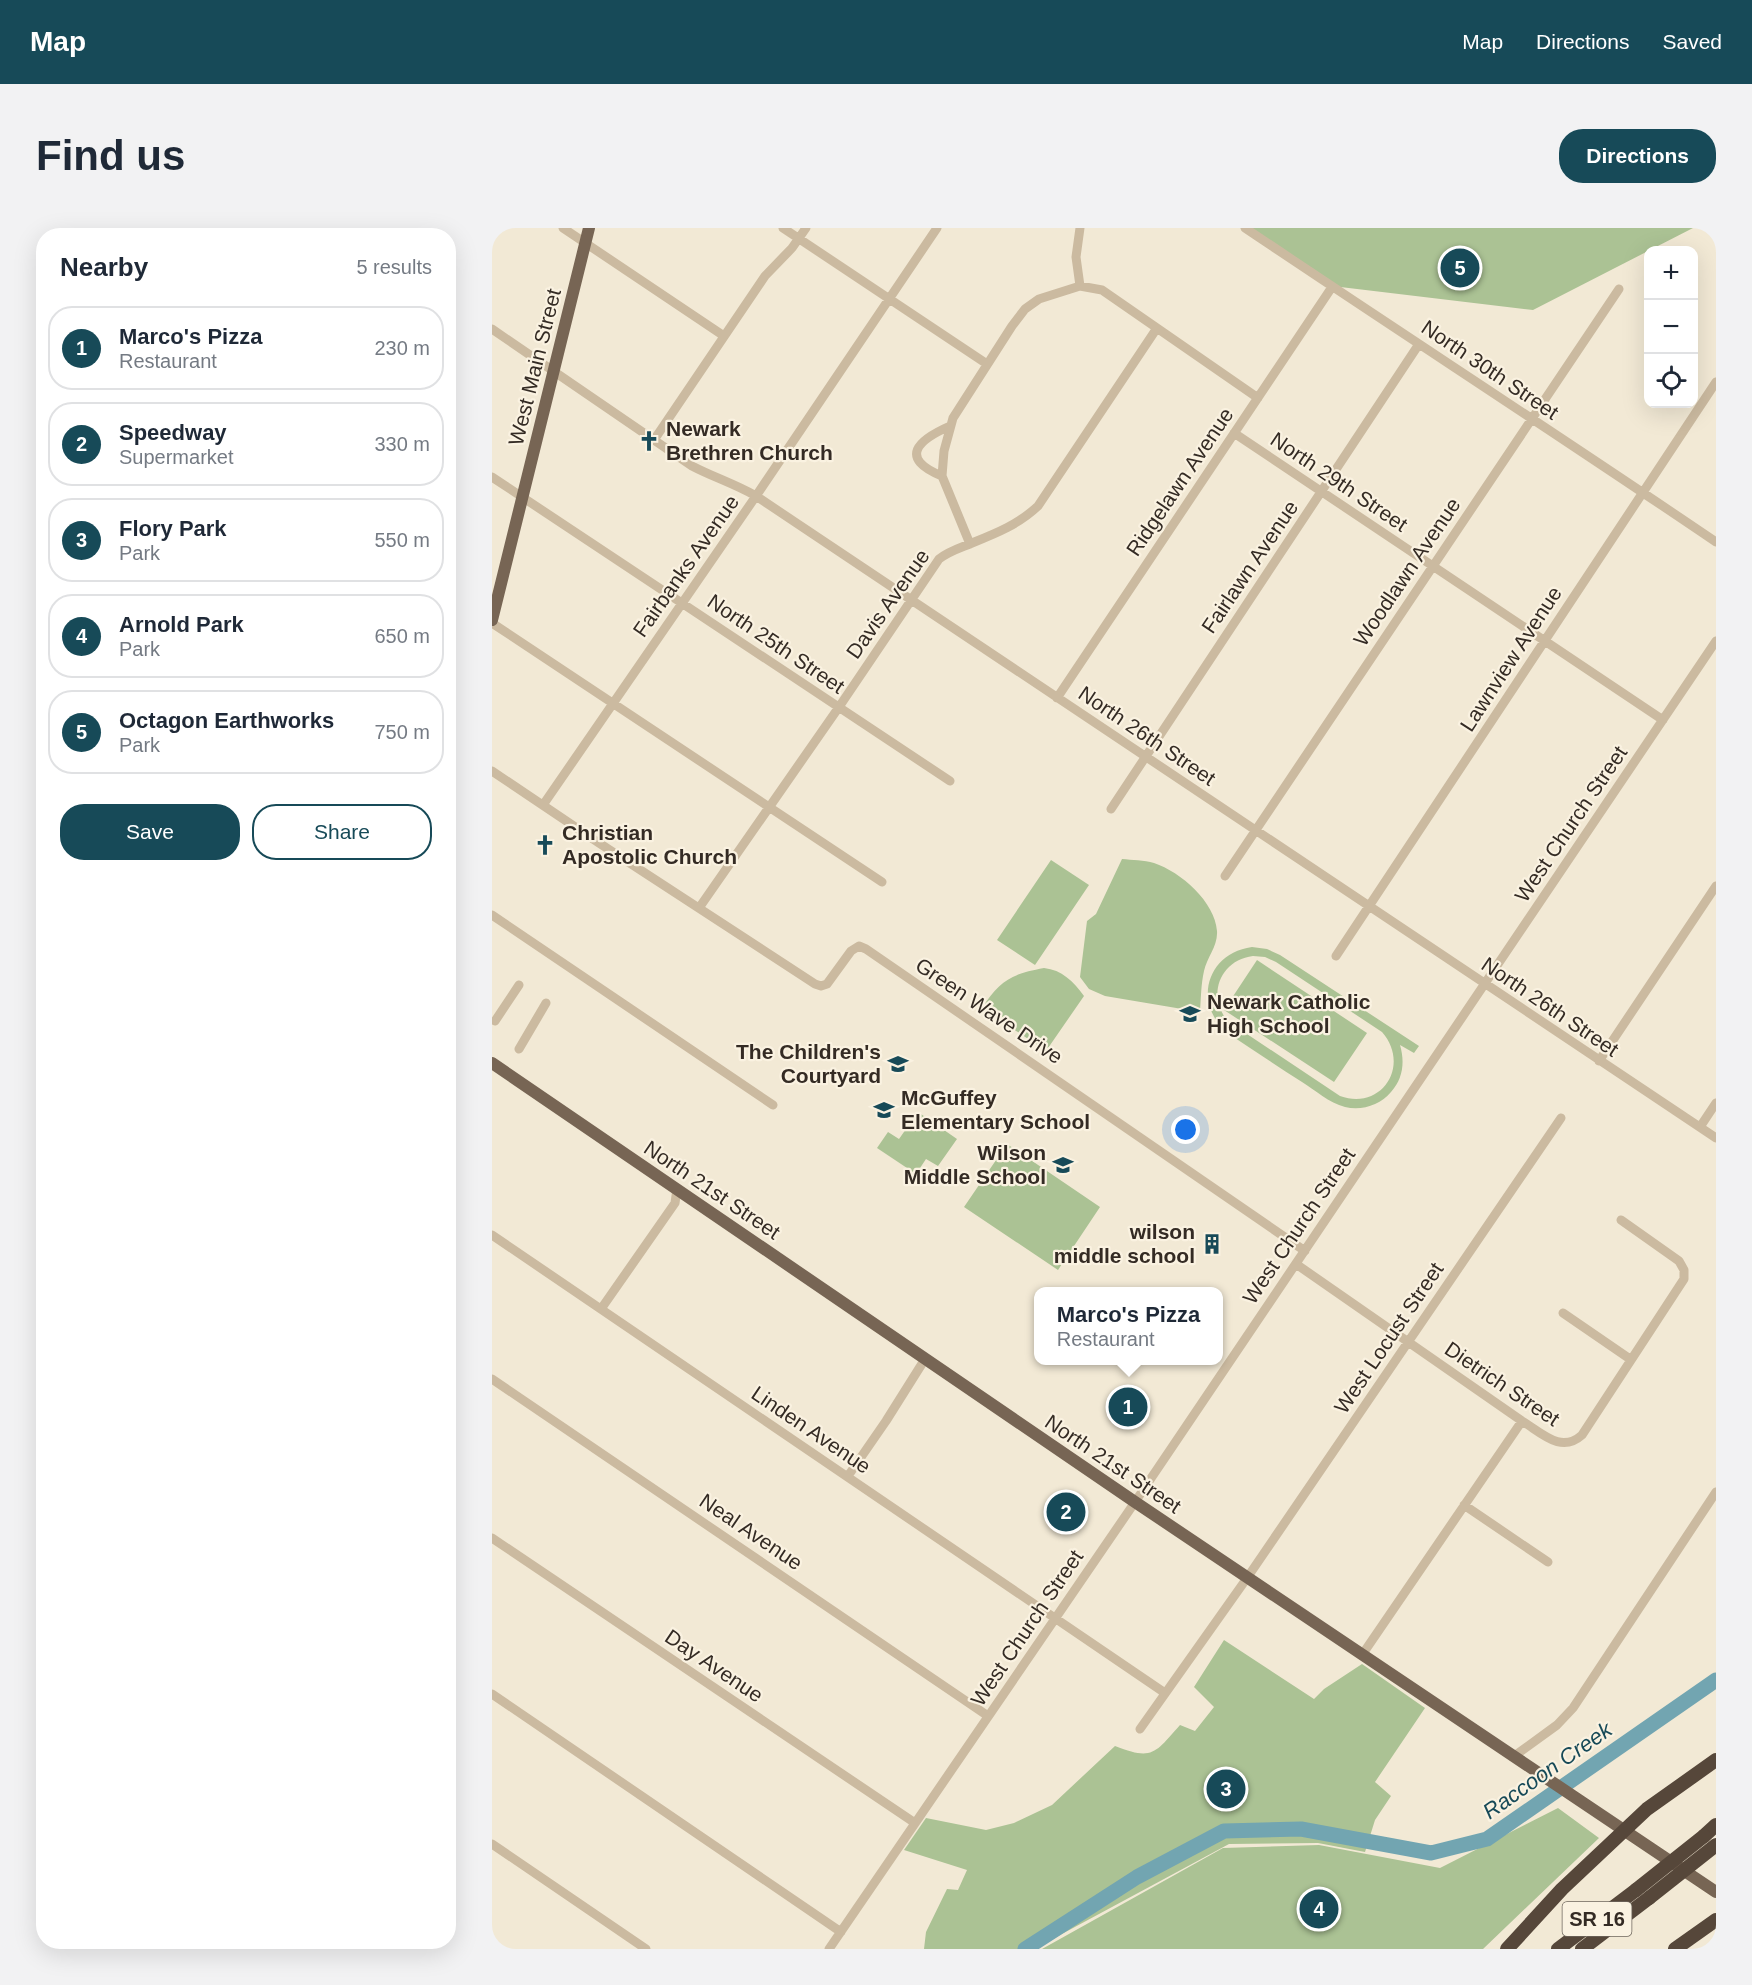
<!DOCTYPE html>
<html lang="en">
<head>
<meta charset="utf-8">
<style>
  :root { --surface:#fff; --page:#f2f2f3; --text:#1f2937; --muted:#747a83; --line:#e0e1e3; --accent:#174a58 }
  body { margin:0; font-family:Arial,sans-serif; background:var(--page); color:var(--text) }
  .controls { position:absolute; right:18px; top:18px; display:grid; overflow:hidden; border-radius:12px; box-shadow:0 6px 24px #0002 }
  .controls button { width:54px; height:54px; display:grid; place-items:center; padding:0; border:0; border-bottom:2px solid var(--line); background:var(--surface); color:var(--text); font:30px sans-serif }
  .you { position:absolute; left:694px; top:902px; width:21px; height:21px; margin:-15px; border:4px solid #fff; border-radius:50%; background:#1a73e8; box-shadow:0 0 0 9px #1a73e833 }
  .badge { display:grid; place-items:center; width:39px; height:39px; border-radius:50%; background:var(--accent); color:#fff; font-size:20px; font-weight:700 }
  .pin { position:absolute; translate:-50% -50%; border:3px solid #fff; box-shadow:0 2px 6px #0006 }
  .popup { position:absolute; left:542px; top:1059px; width:189px; height:78px; box-sizing:border-box; display:grid; place-content:center; border-radius:12px; background:var(--surface); filter:drop-shadow(0 2px 4px #0005); font-size:20px; white-space:nowrap; color:var(--muted) }
  .popup b { font-size:22px; color:var(--text) }
  .popup::after { content:''; position:absolute; left:50%; top:100%; margin-left:-12px; border:12px solid transparent; border-top-color:var(--surface) }
  .list { margin:0; padding:0; list-style:none }
  h2 { display:flex; justify-content:space-between; align-items:center; height:78px; margin:0; padding:0 24px; font-size:26px }
  h2 small { font-size:20px; font-weight:400; color:var(--muted) }
  .list li { display:grid; grid-template-columns:39px 1fr auto; gap:18px; align-items:center; box-sizing:border-box; height:84px; margin:0 12px 12px; padding:0 12px; border:2px solid var(--line); border-radius:24px }
  .list b { display:block; font-size:22px; white-space:nowrap }
  .list p { margin:0; font-size:20px; white-space:nowrap; color:var(--muted) }
  .list em { font-size:20px; font-style:normal; color:var(--muted) }
  .actions { display:flex; gap:12px; padding:18px 24px }
  .actions a { flex:1; padding:14px 0; border:2px solid var(--accent); border-radius:24px; text-align:center; font-size:21px; color:var(--accent) }
  .actions .main { background:var(--accent); color:#fff }
  .icon { flex:none; width:33px; height:33px; fill:none; stroke:currentColor; stroke-width:2; stroke-linecap:round; stroke-linejoin:round }
  .map { position:relative; flex:none; width:1224px; height:1721px; overflow:hidden; border-radius:24px }
  header { display:flex; align-items:center; gap:36px; box-sizing:border-box; height:84px; padding:0 30px; background:var(--accent); color:#fff }
  header strong { font-size:28px }
  nav { display:flex; gap:33px; margin-inline-start:auto; font-size:21px }
  .intro { display:flex; align-items:center; justify-content:space-between; box-sizing:border-box; height:144px; padding:0 36px }
  h1 { margin:0; font-size:42px }
  .button { padding:15px 27px; border-radius:24px; background:var(--accent); color:#fff; font-size:21px; font-weight:700 }
  main { display:flex; gap:36px; padding:0 36px }
  aside { flex:1; background:var(--surface); border-radius:24px; box-shadow:0 6px 24px #0002 }
  .map>svg:first-child { display:block }
</style>
</head>
<body>
<header>
<strong>Map</strong>
<nav><a>Map</a><a>Directions</a><a>Saved</a></nav>
</header>
<div class="intro"><h1>Find us</h1><a class="button">Directions</a></div>
<main>
<aside>
<h2>Nearby<small>5 results</small></h2>
<ul class="list">
<li><span class="badge">1</span><div><b>Marco's Pizza</b><p>Restaurant</p></div><em>230 m</em></li>
<li><span class="badge">2</span><div><b>Speedway</b><p>Supermarket</p></div><em>330 m</em></li>
<li><span class="badge">3</span><div><b>Flory Park</b><p>Park</p></div><em>550 m</em></li>
<li><span class="badge">4</span><div><b>Arnold Park</b><p>Park</p></div><em>650 m</em></li>
<li><span class="badge">5</span><div><b>Octagon Earthworks</b><p>Park</p></div><em>750 m</em></li>
</ul>
<div class="actions"><a class="main">Save</a><a>Share</a></div>
</aside>
<div class="map">
<svg width="1224" height="1721" viewBox="0 0 1224 1721">
  <rect width="100%" height="100%" fill="#f2e9d5"/>
  <!-- green -->
  <path fill="#abc294" fill-rule="evenodd" d="M 756,0 L 1201,0 L 1041,82 L 840,58 Z
    M 630,631 C 640,632 652,632 662,635 C 689,644 723,674 725,703 C 726,718 715,729 712,743 C 709,756 709,770 708,784 L 613,768 L 597,761 L 588,749 L 595,693 L 604,686 Z
    M 559,632 L 597,657 L 543,737 L 505,712 Z
    M 760,719 L 775,721 L 788,727 L 927,818 L 922,825 L 908,817 C 913,834 911,851 899,864 C 888,877 870,883 853,879 C 837,875 823,862 810,854 C 785,838 761,822 737,806 C 700,777 714,725 760,719 ZM 761,728 L 773,729 L 784,734 L 890,804 C 919,837 890,883 848,868 L 737,794 C 714,770 727,732 761,728 Z
    M 765,732 L 875,805 L 842,854 L 732,782 Z
    M 552,740 C 570,742 581,753 592,768 L 554,823 L 490,780 C 508,752 520,746 552,740 Z
    M 426,884 L 465,911 L 446,938 L 434,931 L 424,946 L 385,920 L 396,904 L 407,911 Z
    M 515,916 L 608,979 L 566,1042 L 472,979 Z
    M 732,1412 L 822,1471 L 832,1461 L 870,1436 L 933,1480 L 883,1554 L 899,1568 L 883,1592 L 873,1624 L 826,1615 L 737,1616 L 542,1721 L 432,1721 L 434,1704 L 455,1661 L 466,1662 L 475,1642 L 412,1622 L 434,1590 L 494,1602 L 522,1595 L 560,1577 L 623,1518 C 661,1533 663,1525 688,1497 L 703,1503 L 722,1479 L 702,1459 Z
    M 1066,1580 L 1107,1610 L 991,1721 L 550,1721 L 731,1620 L 827,1617 L 948,1640 Z"/>
  <g fill="none" stroke-linecap="round" stroke-linejoin="round">
    <!-- river -->
    <path stroke="#72a5b1" stroke-width="15" d="M 533,1721 L 645,1649 L 732,1603 L 809,1601 L 939,1625 L 995,1611 L 1224,1452"/>
    <!-- minor -->
    <path stroke="#cbbaa0" stroke-width="9" d="M 71,0 L 232,108
      M 291,0 L 495,136
      M 588,0 L 584,29 L 588,58
      M 753,0 C 909,105 1068,208 1224,314
      M 0,101 L 200,238 C 221,249 243,256 264,268 L 1224,910
      M 742,205 L 1171,492
      M 162,212 L 273,48 L 300,20 L 314,0
      M 450,248 C 406,230 426,212 458,198
      M 0,249 L 458,553
      M 478,316 L 450,248 L 452,223 L 461,190 L 520,98 L 533,81 L 547,71 L 588,58 L 610,62 L 766,170
      M 0,395 L 390,654
      M 565,470 L 840,59
      M 0,543 L 107,615 L 323,756 L 329,758 L 335,756 L 359,723 L 367,718 L 374,721 L 813,1023
      M 51,577 L 264,268 L 445,0
      M 619,581 L 927,116
      M 733,648 L 1127,61
      M 207,680 L 347,479 L 447,331 C 457,323 468,320 480,315 C 505,305 527,296 546,278 L 665,100
      M 0,687 L 281,877
      M 844,728 L 1224,154
      M 3,793 L 27,757
      M 27,821 L 54,775
      M 1107,833 L 1224,658
      M 1208,899 L 1224,875
      M 0,1007 L 673,1465
      M 804,1036 L 1030,1193 C 1050,1205 1069,1226 1090,1207 L 1192,1051 L 1192,1042 L 1187,1033 L 1129,992
      M 109,1081 L 183,975 L 185,961
      M 1071,1085 L 1138,1131
      M 0,1151 L 496,1488
      M 356,1248 L 394,1193 L 433,1131
      M 972,1277 L 1056,1334
      M 0,1310 L 423,1595
      M 870,1427 L 1030,1193
      M 0,1466 L 349,1704
      M 648,1501 L 755,1350 L 1069,890
      M 1021,1529 L 1065,1497 L 1081,1480 L 1224,1264
      M 0,1616 L 154,1721
      M 337,1721 L 643,1274 L 1224,413"/>
    <!-- major -->
    <path stroke="#776554" stroke-width="12" d="M 0,392 L 97,0
      M 0,835 L 643,1274 L 1224,1664"/>
    <!-- highway -->
    <path stroke="#56473a" stroke-width="14" d="M 1212,1608 L 1224,1597
      M 1015,1721 L 1070,1661 L 1155,1581 L 1224,1532
      M 1066,1721 L 1144,1662
      M 1090,1721 L 1157,1670
      M 1183,1721 L 1224,1692"/>
    <!-- highway-bridge -->
    <path stroke="#56473a" stroke-width="14" d="M 1144,1662 L 1212,1608
      M 1157,1670 L 1224,1617"/>
  </g>
  <!-- icons -->
  <defs>
    <g id="church-bare" transform="scale(1.62)"><path d="M-1.2-6h2.4v3.5h3.3v2.4h-3.3V6h-2.4V-.1h-3.3v-2.4h3.3Z" fill="#174a58" stroke="#faf2e1" stroke-width="2.5" paint-order="stroke"/></g>
    <g id="school-bare" transform="scale(1.62)"><path d="M0-5L7-2L0 1L-7-2ZM-4 1L0 2.5L4 1V4Q0 6-4 4Z" fill="#174a58" stroke="#faf2e1" stroke-width="2.5" paint-order="stroke"/></g>
    <g id="building-bare" transform="scale(1.62)"><path d="M-4-6H4V6H1V3H-1V6H-4ZM-2.5-4.3h1.7v1.8h-1.7ZM.8-4.3h1.7v1.8H.8ZM-2.5-1h1.7V.8h-1.7ZM.8-1h1.7V.8H.8Z" fill="#174a58" stroke="#faf2e1" stroke-width="2.5" paint-order="stroke"/></g>
  </defs>
  <g fill-rule="evenodd">
    <use href="#church-bare" x="157" y="213"/>
    <use href="#church-bare" x="53" y="617"/>
    <use href="#school-bare" x="698" y="786"/>
    <use href="#school-bare" x="406" y="836"/>
    <use href="#school-bare" x="392" y="882"/>
    <use href="#school-bare" x="571" y="937"/>
    <use href="#building-bare" x="720" y="1016"/>
  </g>
  <g text-anchor="middle" stroke-width="4.5" stroke-linejoin="round" paint-order="stroke">
    <!-- shield labels -->
    <rect fill="#faf2e1" stroke="#6f675d" stroke-width="1.5" x="1070.5" y="1674" width="69" height="34" rx="4.5"/>
    <g font-size="20" font-weight="bold" fill="#342b24">
      <text x="1105" y="1698">SR 16</text>
    </g>
    <!-- street labels -->
    <g font-size="21" fill="#342b24" stroke="#faf2e1">
      <text transform="translate(43 139) rotate(-76)" y="7">West Main Street</text>
      <text transform="translate(998 142) rotate(34)" y="7">North 30th Street</text>
      <text transform="translate(688 254) rotate(-56)" y="7">Ridgelawn Avenue</text>
      <text transform="translate(847 254) rotate(34)" y="7">North 29th Street</text>
      <text transform="translate(194 338) rotate(-55)" y="7">Fairbanks Avenue</text>
      <text transform="translate(758 339) rotate(-56)" y="7">Fairlawn Avenue</text>
      <text transform="translate(915 344) rotate(-56)" y="7">Woodlawn Avenue</text>
      <text transform="translate(396 376) rotate(-55)" y="7">Davis Avenue</text>
      <text transform="translate(284 416) rotate(34)" y="7">North 25th Street</text>
      <text transform="translate(1019 431) rotate(-57)" y="7">Lawnview Avenue</text>
      <text transform="translate(655 508) rotate(34)" y="7">North 26th Street</text>
      <text transform="translate(1079 596) rotate(-56)" y="7">West Church Street</text>
      <text transform="translate(1058 779) rotate(34)" y="7">North 26th Street</text>
      <text transform="translate(497 783) rotate(34)" y="7">Green Wave Drive</text>
      <text transform="translate(220 962) rotate(34)" y="7">North 21st Street</text>
      <text transform="translate(807 998) rotate(-56)" y="7">West Church Street</text>
      <text transform="translate(897 1110) rotate(-56)" y="7">West Locust Street</text>
      <text transform="translate(1010 1156) rotate(34)" y="7">Dietrich Street</text>
      <text transform="translate(319 1202) rotate(34)" y="7">Linden Avenue</text>
      <text transform="translate(621 1236) rotate(34)" y="7">North 21st Street</text>
      <text transform="translate(259 1304) rotate(34)" y="7">Neal Avenue</text>
      <text transform="translate(535 1400) rotate(-56)" y="7">West Church Street</text>
      <text transform="translate(222 1438) rotate(34)" y="7">Day Avenue</text>
    </g>
    <!-- poi labels -->
    <g font-size="21" font-weight="bold" fill="#342b24" stroke="#faf2e1" text-anchor="start">
      <text x="174" y="208">Newark<tspan x="174" dy="24">Brethren Church</tspan></text>
      <text x="70" y="612">Christian<tspan x="70" dy="24">Apostolic Church</tspan></text>
      <text x="715" y="781">Newark Catholic<tspan x="715" dy="24">High School</tspan></text>
      <text x="389" y="831" text-anchor="end">The Children's<tspan x="389" dy="24">Courtyard</tspan></text>
      <text x="409" y="877">McGuffey<tspan x="409" dy="24">Elementary School</tspan></text>
      <text x="554" y="932" text-anchor="end">Wilson<tspan x="554" dy="24">Middle School</tspan></text>
      <text x="703" y="1011" text-anchor="end">wilson<tspan x="703" dy="24">middle school</tspan></text>
    </g>
    <!-- water labels -->
    <g font-size="22" font-style="italic" fill="#174a58" stroke="#faf2e1">
      <text transform="translate(1055 1542) rotate(-35)" y="8">Raccoon Creek</text>
    </g>
  </g>
</svg>
<div class="controls">
<button>+</button>
<button>−</button>
<button><svg class="icon" aria-label="locate" viewBox="0 0 24 24"><circle cx="12" cy="12" r="6"/><path d="M12 2v4M12 18v4M2 12h4M18 12h4"/></svg></button>
</div>
<div class="you"></div>
<div class="pin badge" style="left:636px;top:1179px">1</div>
<div class="popup"><b>Marco's Pizza</b>Restaurant</div>
<div class="pin badge" style="left:574px;top:1284px">2</div>
<div class="pin badge" style="left:734px;top:1561px">3</div>
<div class="pin badge" style="left:827px;top:1681px">4</div>
<div class="pin badge" style="left:968px;top:40px">5</div>
</div>
</main>
</body>
</html>
